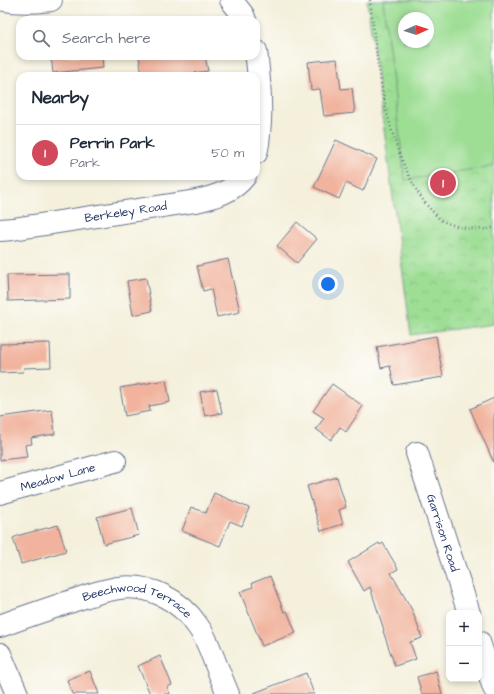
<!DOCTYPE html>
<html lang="en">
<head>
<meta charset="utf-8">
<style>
  :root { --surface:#fff; --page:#f2f2f3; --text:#1f2937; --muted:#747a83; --line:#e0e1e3; --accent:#d1495b }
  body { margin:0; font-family:"Architects Daughter",sans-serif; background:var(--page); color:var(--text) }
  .controls { position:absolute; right:12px; bottom:12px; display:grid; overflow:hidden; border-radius:8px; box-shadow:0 2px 6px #0003 }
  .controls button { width:36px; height:36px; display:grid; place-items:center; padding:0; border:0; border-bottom:1px solid var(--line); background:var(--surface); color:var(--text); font:20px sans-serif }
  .compass { position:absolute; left:398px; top:12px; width:36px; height:36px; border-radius:50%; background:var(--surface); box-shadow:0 2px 6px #0003; rotate:87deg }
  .you { position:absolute; left:328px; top:284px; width:14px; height:14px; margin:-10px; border:3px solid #fff; border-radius:50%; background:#1a73e8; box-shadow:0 0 0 6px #1a73e833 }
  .badge { display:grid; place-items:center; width:26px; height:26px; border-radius:50%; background:var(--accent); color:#fff; font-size:13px; font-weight:700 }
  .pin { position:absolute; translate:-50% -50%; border:2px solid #fff; box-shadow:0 1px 4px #0006 }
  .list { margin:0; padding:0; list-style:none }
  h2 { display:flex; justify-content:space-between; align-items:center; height:52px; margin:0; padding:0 16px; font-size:17px }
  h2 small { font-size:13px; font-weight:400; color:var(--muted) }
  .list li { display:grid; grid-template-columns:26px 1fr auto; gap:12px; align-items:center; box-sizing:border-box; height:56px; padding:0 16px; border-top:1px solid var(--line) }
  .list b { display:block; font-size:15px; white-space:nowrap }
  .list p { margin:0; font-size:13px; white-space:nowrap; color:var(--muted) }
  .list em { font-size:13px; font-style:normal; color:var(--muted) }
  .icon { flex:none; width:22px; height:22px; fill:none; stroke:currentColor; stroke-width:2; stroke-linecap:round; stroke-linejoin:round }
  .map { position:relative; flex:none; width:494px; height:694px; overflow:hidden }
  .search { position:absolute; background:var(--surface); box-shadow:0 2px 6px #0003; left:16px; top:16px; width:244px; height:44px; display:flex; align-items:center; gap:10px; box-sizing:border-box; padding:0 14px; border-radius:12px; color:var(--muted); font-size:15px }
  .panel { position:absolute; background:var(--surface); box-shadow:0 2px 6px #0003; left:16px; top:72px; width:244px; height:108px; border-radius:12px }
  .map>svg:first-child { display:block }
</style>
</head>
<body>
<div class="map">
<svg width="494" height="694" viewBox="0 0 494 694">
  <defs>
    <pattern id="park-crowns" width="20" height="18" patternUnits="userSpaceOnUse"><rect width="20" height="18" fill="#9dde94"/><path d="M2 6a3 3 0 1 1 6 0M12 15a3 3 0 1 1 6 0" fill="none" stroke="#87bf82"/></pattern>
  </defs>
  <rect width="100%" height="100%" fill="#fdfcf7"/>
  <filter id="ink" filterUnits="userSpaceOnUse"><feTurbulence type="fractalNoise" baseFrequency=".025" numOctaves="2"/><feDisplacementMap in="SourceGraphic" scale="8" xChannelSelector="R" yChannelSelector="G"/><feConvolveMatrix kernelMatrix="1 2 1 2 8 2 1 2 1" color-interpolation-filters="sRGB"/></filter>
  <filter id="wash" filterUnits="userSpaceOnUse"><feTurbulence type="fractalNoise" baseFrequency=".012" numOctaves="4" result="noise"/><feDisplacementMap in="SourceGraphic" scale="16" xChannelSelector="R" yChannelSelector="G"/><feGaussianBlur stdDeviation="0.9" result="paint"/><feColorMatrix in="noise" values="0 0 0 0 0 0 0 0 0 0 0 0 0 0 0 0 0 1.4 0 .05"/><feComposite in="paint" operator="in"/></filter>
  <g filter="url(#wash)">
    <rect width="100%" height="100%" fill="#f4f0dc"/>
    <!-- park -->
    <path fill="url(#park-crowns)" stroke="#5c8679" fill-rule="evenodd" d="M 367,0 L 494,0 L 494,324 L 411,335 ZM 404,18 L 428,18 L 428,42 L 404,42 Z"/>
    <!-- garden -->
    <path fill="#9dde94" stroke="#5c8679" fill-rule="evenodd" d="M 383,0 L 494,0 L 494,166 L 405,180 ZM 404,18 L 428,18 L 428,42 L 404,42 Z"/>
    <g id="blocks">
      <!-- building -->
      <path fill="#f1b39d" d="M 51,56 L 102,56 L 103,68 L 53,73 Z
        M 139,56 L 205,56 L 208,71 L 171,76 L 142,76 Z
        M 337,59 L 341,89 L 352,88 L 355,113 L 324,116 L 320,89 L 311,90 L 308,62 Z
        M 336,140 L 377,159 L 363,191 L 346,183 L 339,199 L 314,187 Z
        M 297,222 L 317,239 L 297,263 L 277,246 Z
        M 228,259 L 240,312 L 217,317 L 211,289 L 203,291 L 197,266 Z
        M 70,274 L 70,299 L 8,301 L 7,275 Z
        M 146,278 L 152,311 L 133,315 L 127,281 Z
        M 436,336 L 443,377 L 394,385 L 390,366 L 381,368 L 377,347 Z
        M 50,343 L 51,367 L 24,368 L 23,372 L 0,373 L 0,344 Z
        M 166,380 L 170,402 L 149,406 L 150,411 L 125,416 L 120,388 Z
        M 332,384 L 363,406 L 346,432 L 340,427 L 331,440 L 316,429 L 324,418 L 313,411 Z
        M 217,389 L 222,413 L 205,416 L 200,392 Z
        M 494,398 L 494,463 L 470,409 Z
        M 52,410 L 55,434 L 31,438 L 32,444 L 25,445 L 27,457 L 0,460 L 0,417 Z
        M 337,477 L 346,507 L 339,510 L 343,524 L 321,531 L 307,486 Z
        M 214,493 L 249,508 L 242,526 L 230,521 L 220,546 L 182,531 L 191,507 L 206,513 Z
        M 132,508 L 139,535 L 104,544 L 97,517 Z
        M 58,525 L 66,551 L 21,564 L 13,538 L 20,535 Z
        M 379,543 L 380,545 L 383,543 L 398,569 L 391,573 L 412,610 L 422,638 L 410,642 L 416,659 L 395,666 L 383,631 L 384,630 L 370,587 L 364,591 L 348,562 Z
        M 270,576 L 284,612 L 287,611 L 296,633 L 262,646 L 240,592 L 253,587 L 252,583 Z
        M 160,656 L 172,685 L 167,687 L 170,694 L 150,694 L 138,666 Z
        M 90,671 L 99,694 L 72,694 L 67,680 Z
        M 436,671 L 442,694 L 422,694 L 417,677 Z
        M 306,673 L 314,694 L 255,694 L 254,693 Z"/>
    </g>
  </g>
  <g filter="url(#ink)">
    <use href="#blocks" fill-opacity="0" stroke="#67738a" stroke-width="1"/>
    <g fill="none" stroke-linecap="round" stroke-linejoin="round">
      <!-- street casing -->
      <g stroke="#67738a" stroke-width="24">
        <g id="street">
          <path d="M 4,0 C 20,3 35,2 51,0"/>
          <path d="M 231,0 L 243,15 L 245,20"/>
          <path d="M 256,51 C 259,75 261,98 260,122 C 259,132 259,143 256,153"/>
          <path id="s1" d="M 0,230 L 13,229 L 196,201 C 214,197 233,192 245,176"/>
          <path id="s2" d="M 417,453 L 469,613"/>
          <path id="s3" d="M 0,493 L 115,461"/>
          <path id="s4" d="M 0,626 C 24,617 48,609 72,601 C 87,596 103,590 119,588 C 150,584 180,600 197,625 C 204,634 209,646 213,657 C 218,670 223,682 228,694"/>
          <path d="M 479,642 L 494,688"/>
          <path d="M 0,654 L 17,694"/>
        </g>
      </g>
      <!-- path -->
      <path stroke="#67738a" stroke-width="2.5" stroke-dasharray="1 3" stroke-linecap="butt" d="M 370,0 C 378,65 383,131 416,189 C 422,199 426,205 434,213 C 436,215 438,218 441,220 C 448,224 458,227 467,228 C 476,229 486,231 494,227"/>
      <!-- street -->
      <use href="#street" stroke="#fff" stroke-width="22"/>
    </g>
  </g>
  <g text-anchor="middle" stroke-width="3" stroke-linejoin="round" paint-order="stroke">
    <!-- street labels -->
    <g font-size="12" fill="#1b2f5e" stroke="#fdfcf7">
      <text dy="4" stroke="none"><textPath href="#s1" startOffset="127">Berkeley Road</textPath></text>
      <text dy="4" stroke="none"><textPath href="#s3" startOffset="60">Meadow Lane</textPath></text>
      <text dy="4" stroke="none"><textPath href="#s2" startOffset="84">Garrison Road</textPath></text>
      <text dy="4" stroke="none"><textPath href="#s4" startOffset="146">Beechwood Terrace</textPath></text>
    </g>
  </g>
</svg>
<div class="controls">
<button>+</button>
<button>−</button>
</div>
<svg class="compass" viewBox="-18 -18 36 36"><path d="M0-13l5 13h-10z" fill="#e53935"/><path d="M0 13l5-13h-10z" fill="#747a83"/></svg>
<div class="you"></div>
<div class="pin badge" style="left:443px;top:183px">1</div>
<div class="search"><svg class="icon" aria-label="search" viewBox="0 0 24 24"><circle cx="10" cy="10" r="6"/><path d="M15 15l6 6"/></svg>Search here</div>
<section class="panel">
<h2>Nearby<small></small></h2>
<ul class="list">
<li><span class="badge">1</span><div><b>Perrin Park</b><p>Park</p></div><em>50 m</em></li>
</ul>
</section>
</div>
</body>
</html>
